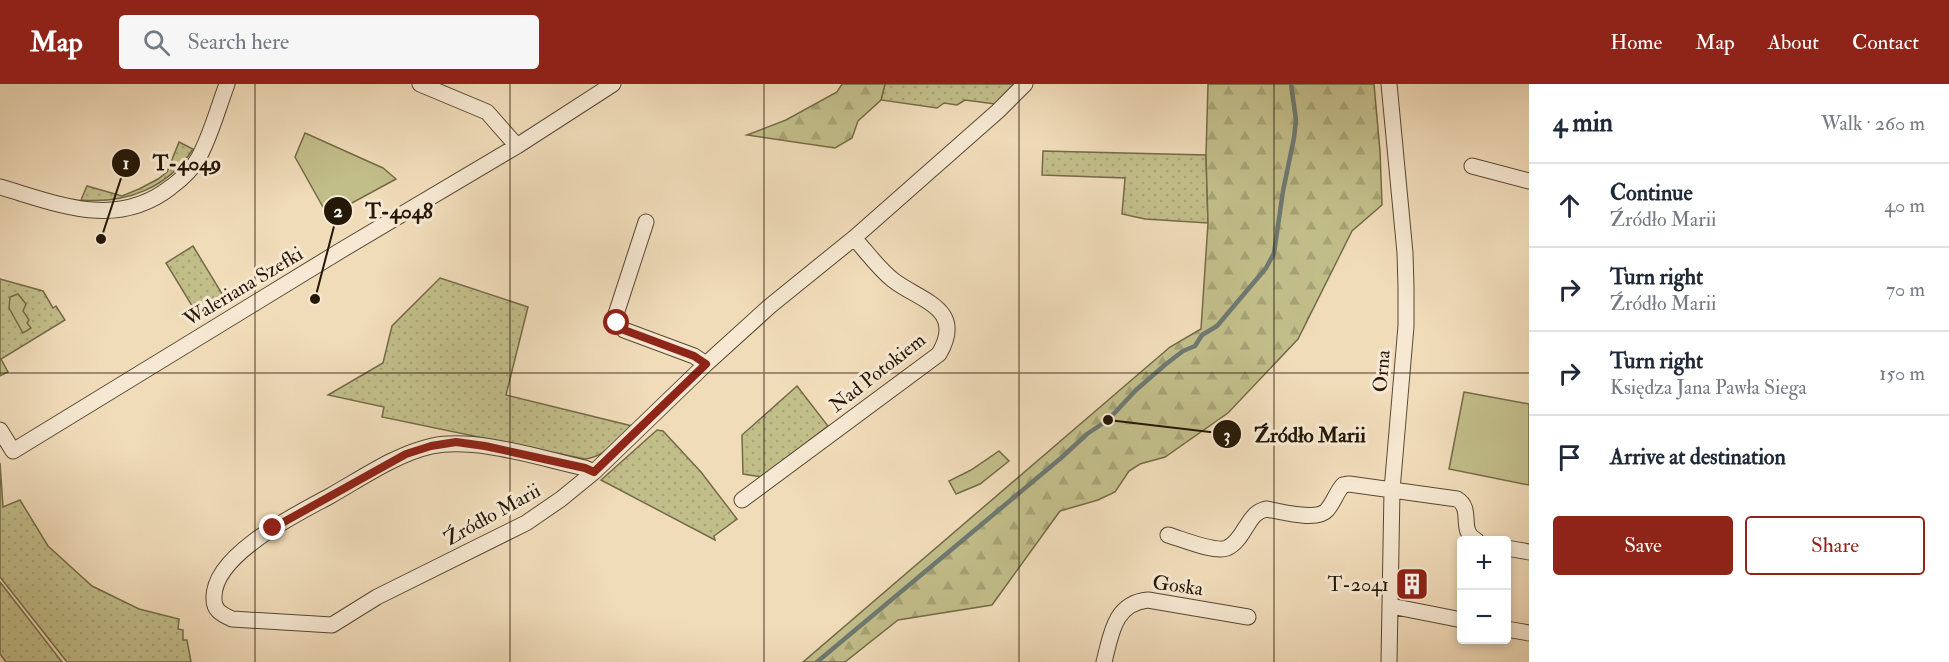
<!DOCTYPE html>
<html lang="en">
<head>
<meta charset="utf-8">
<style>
  :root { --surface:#fff; --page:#f6f6f7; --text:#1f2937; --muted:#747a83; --line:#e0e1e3; --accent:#8f2418 }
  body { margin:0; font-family:"IM FELL Double Pica",serif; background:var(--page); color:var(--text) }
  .controls { position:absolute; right:18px; bottom:18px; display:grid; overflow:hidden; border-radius:6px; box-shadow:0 3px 9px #0003 }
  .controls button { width:54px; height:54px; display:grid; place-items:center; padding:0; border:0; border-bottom:2px solid var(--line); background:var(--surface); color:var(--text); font:30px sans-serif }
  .stop { position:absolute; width:18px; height:18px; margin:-14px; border:4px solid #8f2418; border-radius:50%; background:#fff }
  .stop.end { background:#8f2418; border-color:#fff; box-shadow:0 2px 6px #0008 }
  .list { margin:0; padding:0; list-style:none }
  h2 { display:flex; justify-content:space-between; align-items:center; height:78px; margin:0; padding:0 24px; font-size:26px }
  h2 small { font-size:20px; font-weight:400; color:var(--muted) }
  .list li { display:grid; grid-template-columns:39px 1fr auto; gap:18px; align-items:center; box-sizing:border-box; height:84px; padding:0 24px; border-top:2px solid var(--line) }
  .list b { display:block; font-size:22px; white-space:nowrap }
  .list p { margin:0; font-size:20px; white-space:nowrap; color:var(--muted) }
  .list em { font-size:20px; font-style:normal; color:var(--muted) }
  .actions { display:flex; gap:12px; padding:18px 24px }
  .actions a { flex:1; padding:14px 0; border:2px solid var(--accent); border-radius:6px; text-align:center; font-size:21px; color:var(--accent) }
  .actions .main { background:var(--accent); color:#fff }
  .icon { flex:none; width:33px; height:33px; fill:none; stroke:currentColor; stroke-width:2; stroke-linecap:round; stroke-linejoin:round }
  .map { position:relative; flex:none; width:1529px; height:578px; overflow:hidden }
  header { display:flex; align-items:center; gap:36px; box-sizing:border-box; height:84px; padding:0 30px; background:var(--accent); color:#fff }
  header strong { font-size:28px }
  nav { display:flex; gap:33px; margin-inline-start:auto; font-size:21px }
  .search { width:420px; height:54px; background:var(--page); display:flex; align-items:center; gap:15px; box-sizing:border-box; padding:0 21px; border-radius:6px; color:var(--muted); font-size:22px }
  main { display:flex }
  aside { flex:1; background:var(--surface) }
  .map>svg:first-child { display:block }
</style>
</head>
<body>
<header>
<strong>Map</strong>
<div class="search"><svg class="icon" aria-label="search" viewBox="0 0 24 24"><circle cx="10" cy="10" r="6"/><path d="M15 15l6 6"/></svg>Search here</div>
<nav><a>Home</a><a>Map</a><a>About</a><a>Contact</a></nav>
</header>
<main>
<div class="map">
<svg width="1529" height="578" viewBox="0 0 1529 578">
  <defs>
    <pattern id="grass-dots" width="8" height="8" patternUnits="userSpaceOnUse" patternTransform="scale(1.5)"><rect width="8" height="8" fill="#c2be8a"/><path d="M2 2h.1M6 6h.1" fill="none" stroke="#a7a376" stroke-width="1.8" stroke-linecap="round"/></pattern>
    <pattern id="forest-firs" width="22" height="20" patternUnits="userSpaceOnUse" patternTransform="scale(1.5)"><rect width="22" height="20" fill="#c2be8a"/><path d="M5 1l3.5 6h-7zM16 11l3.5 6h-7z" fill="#a7a376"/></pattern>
  </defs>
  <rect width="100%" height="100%" fill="#f1dcba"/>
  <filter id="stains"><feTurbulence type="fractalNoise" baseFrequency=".00333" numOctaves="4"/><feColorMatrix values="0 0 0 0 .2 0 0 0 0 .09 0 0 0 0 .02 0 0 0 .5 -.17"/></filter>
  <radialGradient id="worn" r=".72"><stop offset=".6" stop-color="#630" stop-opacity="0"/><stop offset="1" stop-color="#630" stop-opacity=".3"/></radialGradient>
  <!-- grass -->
  <path fill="url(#grass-dots)" stroke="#746b48" stroke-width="1.5" d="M 885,0 L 1014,0 L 995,20 L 965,16 L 957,21 L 944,19 L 937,24 L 881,16 Z
    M 179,58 L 193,65 C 168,104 126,120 81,116 L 87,102 L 122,112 L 139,105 L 158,95 L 167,88 Z
    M 1043,67 L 1206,71 L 1208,139 L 1145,135 L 1122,130 L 1125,94 L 1042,91 Z
    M 193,162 L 224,213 L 197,230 L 166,179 Z
    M 440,194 L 528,223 L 506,311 L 632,342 C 617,356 605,373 585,375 L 382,333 L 384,323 L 328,311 L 383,279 L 392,242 Z
    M 0,195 L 43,207 L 53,224 L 56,222 L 65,236 L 1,275 L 8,288 L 0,292 Z
    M 797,302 L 828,342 L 762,393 L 743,390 L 742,351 Z
    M 657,346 L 663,347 L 701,388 L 737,435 L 714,452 L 715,456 L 601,396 Z
    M 0,379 L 3,423 L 20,416 L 48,462 L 92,502 L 139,525 L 179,535 L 178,545 L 183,546 L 183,556 L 187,556 L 191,578 L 67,578 L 0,493 Z
    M 0,498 L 62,578 L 6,578 L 0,570 Z"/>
  <!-- forest -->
  <path fill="url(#forest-firs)" stroke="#746b48" stroke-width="1.5" d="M 842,0 L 885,0 L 881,16 L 858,37 L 852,54 L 835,64 L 747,51 L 786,36 L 837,8 Z
    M 1208,0 L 1374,0 L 1380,67 L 1382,121 L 1352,147 L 1298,255 L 1228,329 L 1165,373 L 1140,380 L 1129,387 L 1115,408 L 1098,416 L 1060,427 L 992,521 L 898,536 L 845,578 L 803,578 L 1170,263 L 1201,245 L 1208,139 L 1206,71 Z"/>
  <!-- green -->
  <path fill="#c2be8a" stroke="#746b48" stroke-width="1.5" d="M 305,49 L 383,84 L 396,95 L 328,132 L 295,73 Z
    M 18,210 L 26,220 L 23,227 L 29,236 L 27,239 L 31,244 L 23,249 L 9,224 L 10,213 Z
    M 1464,308 L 1529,320 L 1529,401 L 1449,385 Z
    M 999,367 L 1009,377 L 980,400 L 956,410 L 949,397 L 971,386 Z"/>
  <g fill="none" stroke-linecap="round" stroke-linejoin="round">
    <!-- stream -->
    <path stroke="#6e7972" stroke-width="4.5" d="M 817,578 L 1061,374 L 1087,350 L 1108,336 L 1136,306 L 1166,280 L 1183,267 L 1195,262 L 1202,251 L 1217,242 L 1266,184 L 1274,169 L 1283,107 L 1294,54 L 1296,36 L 1291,0"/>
    <!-- minor casing -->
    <g stroke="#584934" stroke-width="17">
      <path id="minor" d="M 420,0 L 487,28 L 517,62
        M 1389,0 L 1405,169 L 1406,203 L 1406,242 L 1392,406 L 1389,578
        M 1472,82 L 1529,97
        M 0,103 C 59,120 116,146 171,103 C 182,95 192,86 199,73 C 211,51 218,24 227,0
        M 646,138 L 616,230 L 617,239 L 624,246 L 694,272 L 706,280
        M 0,346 L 13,367 L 340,167 L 517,62 L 613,0
        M 594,388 L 585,384 C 539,374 477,353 432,362 C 396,370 362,394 330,412 C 297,430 214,470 214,513 C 213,526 221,530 232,535 L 332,541 L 377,513 L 526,439 L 561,415 L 594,388 L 706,280 L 770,222 L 854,154 L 998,27 L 1025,0
        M 742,416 L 939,270 C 966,224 920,217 893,196 C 878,184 867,168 854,154
        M 1168,451 C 1182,455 1215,469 1227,464 C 1236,460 1241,451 1246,443 C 1252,434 1255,428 1266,425 C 1280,427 1317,438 1327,426 C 1334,418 1336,409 1343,401 L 1349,400 L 1457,415 C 1474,425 1458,447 1476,456
        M 1506,464 L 1529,468
        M 1391,522 L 1462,536
        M 1506,545 L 1529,549
        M 1104,578 C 1111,551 1114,519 1148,516 L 1248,533"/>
    </g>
    <!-- minor -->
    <use href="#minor" stroke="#f6e8d2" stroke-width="15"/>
  </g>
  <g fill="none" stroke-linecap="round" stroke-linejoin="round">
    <!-- route -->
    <path stroke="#8f2418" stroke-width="8" d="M 273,444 L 406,370 L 431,362 L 456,358 L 485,362 L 585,384 L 594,388 L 706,280 L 694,272 L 624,246 L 617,239"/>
  </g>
  <!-- grid -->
  <path fill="none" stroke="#251807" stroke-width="1.5" stroke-opacity="0.55" d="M 255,0 L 255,578M 510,0 L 510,578M 764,0 L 764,578M 1019,0 L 1019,578M 1274,0 L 1274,578M 0,289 L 1529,289"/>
  <!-- icons -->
  <defs>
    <g id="building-square" transform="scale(1.725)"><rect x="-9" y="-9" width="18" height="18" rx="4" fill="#8f2418" stroke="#f6e8d2"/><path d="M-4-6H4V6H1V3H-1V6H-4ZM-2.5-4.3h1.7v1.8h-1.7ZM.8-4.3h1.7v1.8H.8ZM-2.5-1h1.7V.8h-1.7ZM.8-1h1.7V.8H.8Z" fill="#fff"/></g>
  </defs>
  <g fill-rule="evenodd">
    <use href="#building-square" x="1412" y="500"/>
  </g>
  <g text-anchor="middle" stroke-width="6" stroke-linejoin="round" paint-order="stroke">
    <!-- street labels -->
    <g font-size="20" fill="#251807" stroke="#f6e8d2">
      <text transform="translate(243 202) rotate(-31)" y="7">Waleriana Szefki</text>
      <text transform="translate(1381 287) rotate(-85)" y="7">Orna</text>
      <text transform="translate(877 288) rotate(-38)" y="7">Nad Potokiem</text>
      <text transform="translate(492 430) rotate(-29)" y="7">Źródło Marii</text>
      <text transform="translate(1178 501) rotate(8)" y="7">Goska</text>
    </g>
    <!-- poi labels -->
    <g font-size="20" fill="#251807" stroke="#f6e8d2" text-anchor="end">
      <text x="1389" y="507">T-2041</text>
    </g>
  </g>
  <!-- callouts -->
  <path fill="none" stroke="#251807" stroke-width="2" d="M101 155L126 79M315 215L338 127M1108 336L1227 350"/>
  <g fill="#251807" stroke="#f6e8d2" stroke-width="2">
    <circle cx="101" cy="155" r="6"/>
    <circle cx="315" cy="215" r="6"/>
    <circle cx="1108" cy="336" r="6"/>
    <circle cx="126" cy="79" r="15"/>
    <circle cx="338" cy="127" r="15"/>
    <circle cx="1227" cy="350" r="15"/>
  </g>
  <g font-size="18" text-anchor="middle" font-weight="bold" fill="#fff">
    <text x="126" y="85">1</text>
    <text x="338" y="133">2</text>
    <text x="1227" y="357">3</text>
  </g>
  <g font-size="21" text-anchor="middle" font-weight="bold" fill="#251807" stroke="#f6e8d2" stroke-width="6" stroke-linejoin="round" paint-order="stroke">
    <text x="187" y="86">T-4049</text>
    <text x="399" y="134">T-4048</text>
    <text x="1310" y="358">Źródło Marii</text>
  </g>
  <rect width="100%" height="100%" filter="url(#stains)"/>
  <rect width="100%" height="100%" fill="url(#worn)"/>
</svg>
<div class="controls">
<button>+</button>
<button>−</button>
</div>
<div class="stop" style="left:617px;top:239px"></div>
<div class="stop end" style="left:273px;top:444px"></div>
</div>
<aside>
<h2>4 min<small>Walk · 260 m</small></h2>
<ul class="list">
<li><svg class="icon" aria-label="ahead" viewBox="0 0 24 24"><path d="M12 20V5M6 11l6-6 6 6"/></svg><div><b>Continue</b><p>Źródło Marii</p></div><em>40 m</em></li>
<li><svg class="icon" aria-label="right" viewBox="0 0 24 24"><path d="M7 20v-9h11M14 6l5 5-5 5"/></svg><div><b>Turn right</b><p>Źródło Marii</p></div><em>70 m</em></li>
<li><svg class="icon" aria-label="right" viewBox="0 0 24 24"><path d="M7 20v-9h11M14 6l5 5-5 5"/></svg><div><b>Turn right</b><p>Księdza Jana Pawła Siega</p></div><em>150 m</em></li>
<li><svg class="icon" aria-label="arrive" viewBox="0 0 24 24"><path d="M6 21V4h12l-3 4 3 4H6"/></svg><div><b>Arrive at destination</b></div></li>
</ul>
<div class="actions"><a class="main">Save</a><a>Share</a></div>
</aside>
</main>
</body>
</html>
